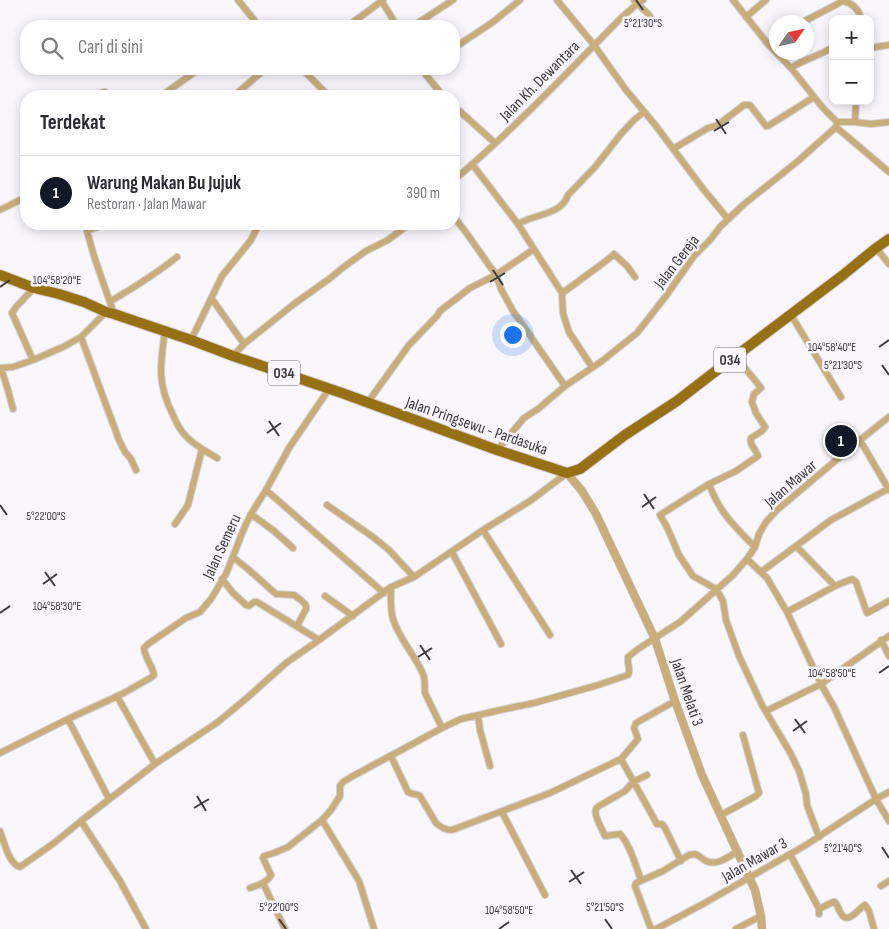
<!DOCTYPE html>
<html lang="id">
<head>
<meta charset="utf-8">
<style>
  :root { --surface:#fff; --page:#f7f7f7; --text:#2b2b33; --muted:#7c7c81; --line:#e1e1e2; --accent:#111827 }
  body { margin:0; font-family:"Sofia Sans Condensed",sans-serif; background:var(--page); color:var(--text) }
  .controls { position:absolute; right:15px; top:15px; display:grid; overflow:hidden; border-radius:10px; box-shadow:0 2px 12px #0003 }
  .controls button { width:45px; height:45px; display:grid; place-items:center; padding:0; border:0; border-bottom:1px solid var(--line); background:var(--surface); color:var(--text); font:25px sans-serif }
  .compass { position:absolute; left:769px; top:15px; width:45px; height:45px; border-radius:50%; background:var(--surface); box-shadow:0 2px 12px #0003; rotate:56deg }
  .you { position:absolute; left:512px; top:334px; width:18px; height:18px; margin:-12px; border:4px solid #fff; border-radius:50%; background:#1a73e8; box-shadow:0 0 0 8px #1a73e833 }
  .badge { display:grid; place-items:center; width:32px; height:32px; border-radius:50%; background:var(--accent); color:#fff; font-size:16px; font-weight:700 }
  .pin { position:absolute; translate:-50% -50%; border:2px solid #fff; box-shadow:0 1px 5px #0006 }
  .list { margin:0; padding:0; list-style:none }
  h2 { display:flex; justify-content:space-between; align-items:center; height:65px; margin:0; padding:0 20px; font-size:21px }
  h2 small { font-size:16px; font-weight:400; color:var(--muted) }
  .list li { display:grid; grid-template-columns:32px 1fr auto; gap:15px; align-items:center; box-sizing:border-box; height:75px; padding:0 20px; border-top:1px solid var(--line) }
  .list b { display:block; font-size:19px; white-space:nowrap }
  .list p { margin:0; font-size:16px; white-space:nowrap; color:var(--muted) }
  .list em { font-size:16px; font-style:normal; color:var(--muted) }
  .icon { flex:none; width:28px; height:28px; fill:none; stroke:currentColor; stroke-width:2; stroke-linecap:round; stroke-linejoin:round }
  .map { position:relative; flex:none; width:889px; height:929px; overflow:hidden }
  .search { position:absolute; background:var(--surface); box-shadow:0 2px 12px #0003; left:20px; top:20px; width:440px; height:55px; display:flex; align-items:center; gap:12px; box-sizing:border-box; padding:0 18px; border-radius:20px; color:var(--muted); font-size:19px }
  .panel { position:absolute; background:var(--surface); box-shadow:0 2px 12px #0003; left:20px; top:90px; width:440px; height:140px; border-radius:20px }
  .map>svg:first-child { display:block }
</style>
</head>
<body>
<div class="map">
<svg width="889" height="929" viewBox="0 0 889 929">
  <rect width="100%" height="100%" fill="#f9f6fe"/>
  <g fill="none" stroke-linecap="round" stroke-linejoin="round">
    <!-- minor casing -->
    <g stroke="#d3d1d8" stroke-width="8">
      <path id="minor" d="M 238,0 L 259,26
        M 381,0 L 397,26
        M 557,0 L 594,45 L 626,90 L 656,126 L 704,190 L 728,219
        M 634,0 L 649,15 L 654,23
        M 733,0 L 768,44 L 791,68 L 823,108 L 837,122
        M 746,17 L 766,0
        M 803,22 L 843,1 C 852,3 859,9 861,19
        M 348,26 L 383,0
        M 413,26 L 453,0
        M 768,44 L 776,39
        M 454,48 L 493,22 L 520,0
        M 870,48 L 889,45
        M 791,68 C 804,59 820,56 833,47
        M 302,69 L 329,96
        M 424,69 L 426,75 L 443,96
        M 95,96 L 97,94 L 105,92
        M 161,96 L 199,69
        M 234,96 L 265,69
        M 454,106 L 495,143
        M 837,122 L 855,122 L 871,124 L 889,122
        M 855,122 L 856,101
        M 836,127 L 889,172
        M 673,149 L 708,128 L 718,125 L 744,105 L 750,105 L 766,126 L 768,126 L 814,97
        M 472,164 L 518,224 L 562,293 L 563,313 L 566,323 L 569,332 L 592,367
        M 454,180 C 513,130 567,73 621,18 L 637,4 L 643,0
        M 0,210 L 26,197
        M 454,217 L 465,231 L 496,275 L 501,289 L 513,311 L 565,386
        M 85,224 L 94,256 L 114,314
        M 518,224 C 534,214 562,215 568,195 L 595,167 L 621,134 L 634,120 L 644,112
        M 87,231 L 105,224
        M 876,248 L 889,264
        M 562,293 C 574,285 584,277 595,269 C 602,264 608,260 614,254 L 627,266 L 635,277
        M 212,299 L 244,344
        M 111,301 C 133,288 156,274 177,257
        M 791,315 L 841,397
        M 165,331 C 160,366 157,383 173,415 C 176,422 180,430 185,435 C 193,445 206,451 217,458
        M 81,337 L 119,440 L 125,452 L 131,459 L 136,470
        M 191,340 L 222,276 L 251,240 L 256,230 L 261,224
        M 233,356 L 244,344 L 294,304 L 329,279 L 345,266 L 366,251 L 388,240 L 409,224
        M 736,356 C 743,367 753,377 761,388 L 754,394 L 752,402 L 756,413 L 765,427 L 762,431 L 751,438 C 749,445 756,449 758,456 L 736,471 L 709,484 L 660,515 L 667,527 L 679,555 L 693,576 L 716,589 L 723,601 L 726,620 L 739,656 L 762,705 L 791,754 L 799,771 L 806,794 L 807,805 L 819,837
        M 33,360 L 12,313 L 16,307 L 34,288
        M 0,368 L 13,367 L 33,360 L 63,347 L 81,337 L 106,312
        M 1,368 L 8,390 L 13,409
        M 368,402 L 409,345 L 437,316 L 440,311 L 470,288 L 496,275 L 534,249
        M 860,440 L 889,490
        M 497,450 L 524,418 L 538,409 L 565,386 L 602,361 L 637,333 L 666,296 L 694,256 L 710,240 L 720,227 L 743,205 L 798,161 L 836,127 L 837,122
        M 709,484 C 719,512 735,527 755,547
        M 266,490 L 384,593
        M 327,505 L 373,537 L 389,550 L 414,577
        M 251,514 L 274,531 L 293,548
        M 175,524 L 188,505 L 202,449
        M 483,530 L 550,635
        M 796,546 L 835,586
        M 452,552 L 501,644
        M 233,557 L 249,570 L 276,594 L 294,595 L 301,600 L 305,604 L 306,606 L 306,609 L 297,626
        M 747,559 L 767,578 L 787,612 L 821,684 L 834,707 L 876,799 L 889,821
        M 761,572 L 831,520 L 888,489
        M 222,579 L 233,593 L 246,605 L 249,606 L 254,602 L 257,602 L 319,640
        M 391,587 C 391,597 390,609 393,619 C 399,639 415,655 423,674 C 426,680 424,687 425,693 L 442,728
        M 325,596 L 353,616
        M 787,612 L 835,586 L 852,579 L 856,582 L 867,613 L 889,601
        M 881,640 L 889,656
        M 117,696 L 155,764
        M 766,711 L 821,684 L 889,636
        M 478,715 L 480,730 L 490,766
        M 68,719 L 109,799
        M 0,753 L 68,719 L 122,694 L 152,677 L 154,675 C 152,665 145,658 144,648 L 148,644 L 186,618 L 200,612 L 211,599 L 226,574 L 245,526 L 251,514 L 266,490 L 289,448 L 329,389
        M 391,756 L 408,792 C 412,795 416,793 420,796 L 436,823 C 441,828 446,830 452,830 L 550,793 L 621,759 L 638,739 L 634,728 L 636,723 L 675,701
        M 621,759 L 657,824 L 662,824 L 665,828 L 681,861
        M 502,812 L 545,895
        M 721,815 L 756,796 L 759,793 L 743,735
        M 322,820 L 359,881 L 374,929
        M 81,821 L 120,881 L 146,929
        M 0,831 C 4,842 9,864 20,867 L 54,843 L 81,821 L 155,764 L 218,722 L 248,697 L 286,663 L 319,640 L 391,587 L 414,577 L 483,530 L 530,501 L 567,473
        M 790,854 L 819,909 L 819,914
        M 641,880 C 636,867 630,844 620,834 L 605,836 C 603,831 593,814 596,809 C 597,807 598,807 599,806 L 625,791 L 633,782 L 647,775
        M 263,883 L 285,929
        M 881,886 L 889,881
        M 250,888 C 258,885 267,883 271,875 L 263,858 L 264,856 L 274,853 L 288,847 L 322,820 L 331,810 L 340,796 L 340,786 L 343,782 L 353,776 L 442,728 L 461,719 L 505,709 L 534,703 L 595,686 L 628,675 C 631,669 627,664 628,657 L 638,649 L 680,622 L 732,576 L 747,559 L 755,547 L 759,534 L 766,522 L 777,510 L 860,440 L 889,417
        M 819,909 L 833,902 L 835,902 C 838,906 840,914 844,917 C 851,921 859,908 865,905 L 869,911 L 874,929
        M 651,929 L 635,886 L 636,883 L 663,871 L 689,855 L 695,854 C 699,855 702,859 706,861 C 718,866 728,857 738,851
        M 656,929 L 703,904 L 806,845 L 876,799 L 889,792
        M 736,929 L 761,916"/>
    </g>
    <!-- tertiary casing -->
    <g stroke="#d3d1d8" stroke-width="9">
      <path id="tertiary" d="M 567,473 L 582,491 L 596,514 L 655,639 L 675,701 L 702,775 L 755,890 L 761,916 L 762,929"/>
    </g>
    <!-- primary casing -->
    <g stroke="#d3d1d8" stroke-width="12">
      <path id="primary" d="M 0,275 L 34,288 L 59,294 L 84,302 L 106,312 L 114,314 L 191,340 L 233,356 L 342,393 L 497,450 L 567,473 L 580,469 L 625,435 L 677,401 L 708,377 L 843,275 L 876,248 L 889,239"/>
    </g>
    <!-- minor -->
    <use href="#minor" stroke="#c9ae7c" stroke-width="6"/>
    <!-- tertiary -->
    <use href="#tertiary" stroke="#c9ae7c" stroke-width="8"/>
    <!-- primary -->
    <use href="#primary" stroke="#987014" stroke-width="10"/>
  </g>
  <!-- ticks -->
  <path fill="none" stroke="#3d3b42" stroke-width="2" d="M 636,0 L 643,10M 716,119 L 726,134M 714,131 L 729,122M 493,270 L 503,285M 490,282 L 505,273M 0,287 L 10,280M 879,347 L 889,340M 882,365 L 889,375M 269,421 L 279,436M 267,433 L 281,423M 644,494 L 654,509M 0,505 L 7,515M 642,507 L 656,497M 45,572 L 55,586M 43,584 L 57,574M 0,613 L 10,606M 420,645 L 430,660M 418,657 L 432,648M 879,673 L 889,666M 795,719 L 805,733M 793,731 L 807,721M 197,796 L 206,811M 194,808 L 209,799M 882,847 L 889,858M 571,870 L 581,884M 569,882 L 584,872M 279,919 L 286,929M 605,919 L 612,929M 499,929 L 509,922"/>
  <g text-anchor="middle" stroke-width="5" stroke-linejoin="round" paint-order="stroke">
    <!-- shield labels -->
    <g fill="#f9f6fe" stroke="#75737a" stroke-width="1">
      <rect x="714" y="347.5" width="32" height="25" rx="4"/>
      <rect x="268" y="360.5" width="32" height="25" rx="4"/>
    </g>
    <g font-size="15" font-weight="bold" fill="#3d3b42">
      <text x="730" y="365">034</text>
      <text x="284" y="378">034</text>
    </g>
    <!-- street labels -->
    <g font-size="16" fill="#3d3b42" stroke="#f9f6fe">
      <text transform="translate(539 80) rotate(-45)" y="6">Jalan Kh. Dewantara</text>
      <text transform="translate(676 261) rotate(-52)" y="6">Jalan Gereja</text>
      <text transform="translate(477 425) rotate(19)" y="6">Jalan Pringsewu - Pardasuka</text>
      <text transform="translate(790 483) rotate(-41)" y="6">Jalan Mawar</text>
      <text transform="translate(221 546) rotate(-65)" y="6">Jalan Semeru</text>
      <text transform="translate(688 692) rotate(71)" y="6">Jalan Melati 3</text>
      <text transform="translate(754 859) rotate(-30)" y="6">Jalan Mawar 3</text>
    </g>
  </g>
  <g font-size="12" text-anchor="middle" fill="#3d3b42" stroke="#f9f6fe" stroke-width="5" stroke-linejoin="round" paint-order="stroke">
    <text x="643" y="27">5°21'30"S</text>
    <text x="57" y="284">104°58'20"E</text>
    <text x="832" y="351">104°58'40"E</text>
    <text x="843" y="369">5°21'30"S</text>
    <text x="46" y="520">5°22'00"S</text>
    <text x="57" y="610">104°58'30"E</text>
    <text x="832" y="677">104°58'50"E</text>
    <text x="843" y="852">5°21'40"S</text>
    <text x="279" y="911">5°22'00"S</text>
    <text x="605" y="911">5°21'50"S</text>
    <text x="509" y="914">104°58'50"E</text>
  </g>
</svg>
<div class="controls">
<button>+</button>
<button>−</button>
</div>
<svg class="compass" viewBox="-18 -18 36 36"><path d="M0-13l5 13h-10z" fill="#e53935"/><path d="M0 13l5-13h-10z" fill="#7c7c81"/></svg>
<div class="you"></div>
<div class="pin badge" style="left:841px;top:441px">1</div>
<div class="search"><svg class="icon" aria-label="search" viewBox="0 0 24 24"><circle cx="10" cy="10" r="6"/><path d="M15 15l6 6"/></svg>Cari di sini</div>
<section class="panel">
<h2>Terdekat<small></small></h2>
<ul class="list">
<li><span class="badge">1</span><div><b>Warung Makan Bu Jujuk</b><p>Restoran · Jalan Mawar</p></div><em>390 m</em></li>
</ul>
</section>
</div>
</body>
</html>
